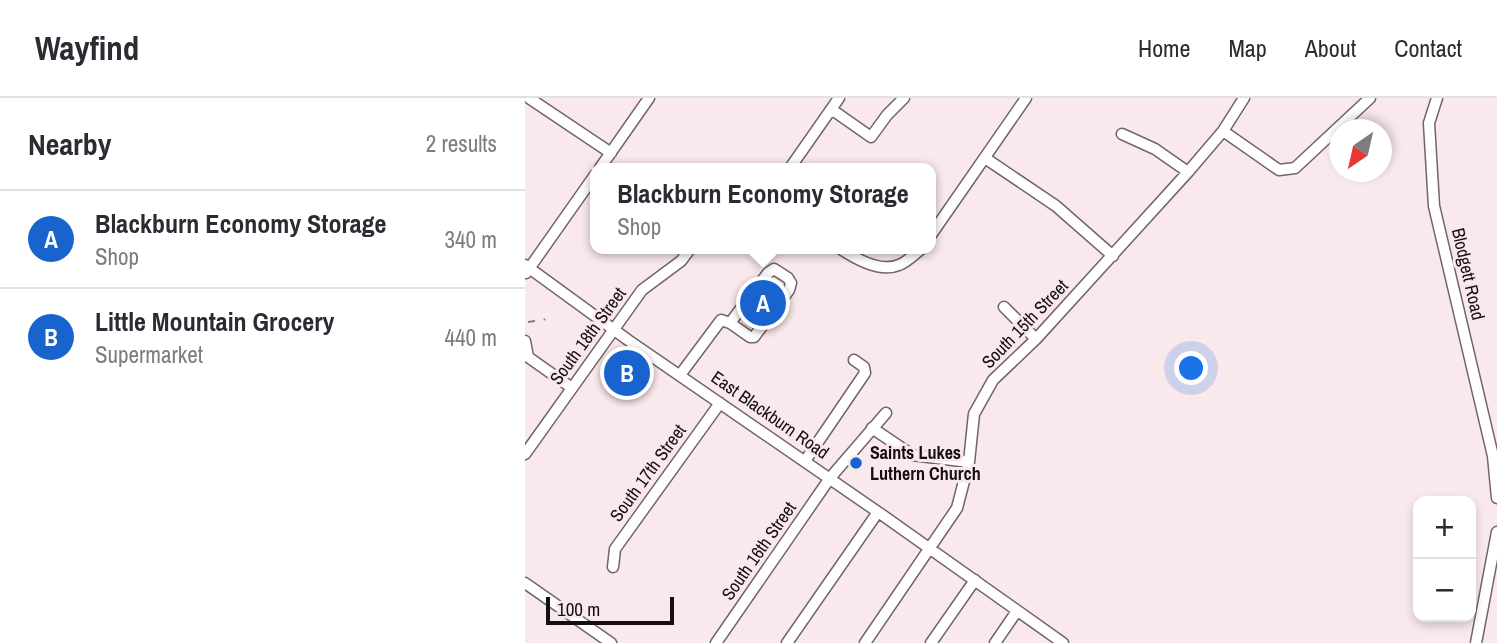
<!DOCTYPE html>
<html lang="en">
<head>
<meta charset="utf-8">
<style>
  :root { --surface:#fff; --page:#f7f7f7; --text:#2b2b33; --muted:#7c7c81; --line:#e1e1e2; --accent:#1963ce }
  body { margin:0; font-family:"Archivo Narrow",sans-serif; background:var(--page); color:var(--text) }
  .controls { position:absolute; right:21px; bottom:21px; display:grid; overflow:hidden; border-radius:14px; box-shadow:0 4px 10px #0003 }
  .controls button { width:63px; height:63px; display:grid; place-items:center; padding:0; border:0; border-bottom:2px solid var(--line); background:var(--surface); color:var(--text); font:35px sans-serif }
  .compass { position:absolute; left:804px; top:21px; width:63px; height:63px; border-radius:50%; background:var(--surface); box-shadow:0 4px 10px #0003; rotate:214deg }
  .scale { position:absolute; left:21px; bottom:18px; width:128px; box-sizing:border-box; padding-left:7px; border:4px solid #150f10; border-top:0; font-size:19px; line-height:24px; white-space:nowrap; color:#150f10; -webkit-text-stroke:5px #fae9ec; paint-order:stroke }
  .you { position:absolute; left:667px; top:271px; width:24px; height:24px; margin:-18px; border:5px solid #fff; border-radius:50%; background:#1a73e8; box-shadow:0 0 0 10px #1a73e833 }
  .badge { display:grid; place-items:center; width:46px; height:46px; border-radius:50%; background:var(--accent); color:#fff; font-size:23px; font-weight:700 }
  .pin { position:absolute; translate:-50% -50%; border:4px solid #fff; box-shadow:0 2px 7px #0006 }
  .popup { position:absolute; left:65px; top:65px; width:346px; height:91px; box-sizing:border-box; display:grid; place-content:center; border-radius:14px; background:var(--surface); filter:drop-shadow(0 2px 5px #0005); font-size:23px; white-space:nowrap; color:var(--muted) }
  .popup b { font-size:26px; color:var(--text) }
  .popup::after { content:''; position:absolute; left:50%; top:100%; margin-left:-14px; border:14px solid transparent; border-top-color:var(--surface) }
  .list { margin:0; padding:0; list-style:none }
  h2 { display:flex; justify-content:space-between; align-items:center; height:91px; margin:0; padding:0 28px; font-size:30px }
  h2 small { font-size:23px; font-weight:400; color:var(--muted) }
  .list li { display:grid; grid-template-columns:46px 1fr auto; gap:21px; align-items:center; box-sizing:border-box; height:98px; padding:0 28px; border-top:2px solid var(--line) }
  .list b { display:block; font-size:26px; white-space:nowrap }
  .list p { margin:0; font-size:23px; white-space:nowrap; color:var(--muted) }
  .list em { font-size:23px; font-style:normal; color:var(--muted) }
  .map { position:relative; flex:none; width:972px; height:545px; overflow:hidden }
  header { display:flex; align-items:center; gap:42px; box-sizing:border-box; height:98px; padding:0 35px; background:var(--surface); border-bottom:2px solid var(--line) }
  header strong { font-size:33px }
  nav { display:flex; gap:38px; margin-inline-start:auto; font-size:24px }
  main { display:flex }
  aside { flex:1; background:var(--surface) }
  .map>svg:first-child { display:block }
</style>
</head>
<body>
<header>
<strong>Wayfind</strong>
<nav><a>Home</a><a>Map</a><a>About</a><a>Contact</a></nav>
</header>
<main>
<aside>
<h2>Nearby<small>2 results</small></h2>
<ul class="list">
<li><span class="badge">A</span><div><b>Blackburn Economy Storage</b><p>Shop</p></div><em>340 m</em></li>
<li><span class="badge">B</span><div><b>Little Mountain Grocery</b><p>Supermarket</p></div><em>440 m</em></li>
</ul>
</aside>
<div class="map">
<svg width="972" height="545" viewBox="0 0 972 545">
  <rect width="100%" height="100%" fill="#fae9ec"/>
  <g fill="none" stroke-linecap="round" stroke-linejoin="round">
    <!-- minor casing -->
    <g stroke="#736467" stroke-width="13">
      <path id="minor" d="M 4,0 L 86,55
        M 912,0 L 904,25 L 909,108 L 968,358 L 972,400
        M 306,11 L 346,39 L 362,17 L 379,0
        M 698,33 L 754,72 L 770,70 L 845,0
        M 597,36 L 630,51 L 663,74
        M 460,60 L 531,108 L 588,158
        M 75,70 L 124,0
        M 265,70 L 314,0
        M 406,137 L 501,0
        M 316,151 C 331,161 355,175 374,167 C 382,164 389,157 396,151
        M 0,167 L 103,242 L 353,414 L 538,545
        M 1,175 L 70,77
        M 479,209 L 511,241
        M 0,243 L 3,259 L 47,290
        M 155,277 L 196,222 L 205,225 L 243,175 L 249,171 L 263,180 L 266,185 L 264,192 L 229,239 L 225,239 L 205,225
        M 347,330 L 387,357 L 444,364
        M 0,356 L 117,192 L 156,163 L 165,151
        M 280,363 L 340,275 L 339,269 L 329,262
        M 88,469 L 90,451 L 195,305
        M 0,485 L 86,545
        M 191,545 L 305,380 L 361,315
        M 262,545 L 353,414
        M 340,545 L 432,410 L 444,364 L 449,316 L 468,282 L 511,241 L 663,74 L 698,33 L 719,0
        M 406,545 L 450,482
        M 470,545 L 492,513
        M 951,545 L 972,434"/>
    </g>
    <!-- path -->
    <path stroke="#867a7c" stroke-width="2" stroke-dasharray="7 3.5" stroke-linecap="butt" d="M 19,222 L 20,221
      M 3,224 L 10,223"/>
    <!-- minor -->
    <use href="#minor" stroke="#fff" stroke-width="10"/>
  </g>
  <!-- markers -->
  <circle fill="#1963ce" stroke="#fae9ec" stroke-width="2.5" cx="331" cy="365" r="7"/>
  <g text-anchor="middle" stroke-width="6" stroke-linejoin="round" paint-order="stroke">
    <!-- street labels -->
    <g font-size="18" fill="#150f10" stroke="#fae9ec">
      <text transform="translate(943 176) rotate(77)" y="6">Blodgett Road</text>
      <text transform="translate(500 226) rotate(-46)" y="6">South 15th Street</text>
      <text transform="translate(63 238) rotate(-54)" y="6">South 18th Street</text>
      <text transform="translate(245 317) rotate(35)" y="6">East Blackburn Road</text>
      <text transform="translate(123 375) rotate(-54)" y="6">South 17th Street</text>
      <text transform="translate(234 453) rotate(-55)" y="6">South 16th Street</text>
    </g>
    <!-- poi labels -->
    <g font-size="18" font-weight="bold" fill="#150f10" stroke="#fae9ec" text-anchor="start">
      <text x="345" y="361">Saints Lukes<tspan x="345" dy="21">Luthern Church</tspan></text>
    </g>
  </g>
</svg>
<div class="controls">
<button>+</button>
<button>−</button>
</div>
<svg class="compass" viewBox="-18 -18 36 36"><path d="M0-13l5 13h-10z" fill="#e53935"/><path d="M0 13l5-13h-10z" fill="#7c7c81"/></svg>
<div class="scale">100 m</div>
<div class="you"></div>
<div class="pin badge" style="left:238px;top:205px">A</div>
<div class="popup"><b>Blackburn Economy Storage</b>Shop</div>
<div class="pin badge" style="left:102px;top:275px">B</div>
</div>
</main>
</body>
</html>
